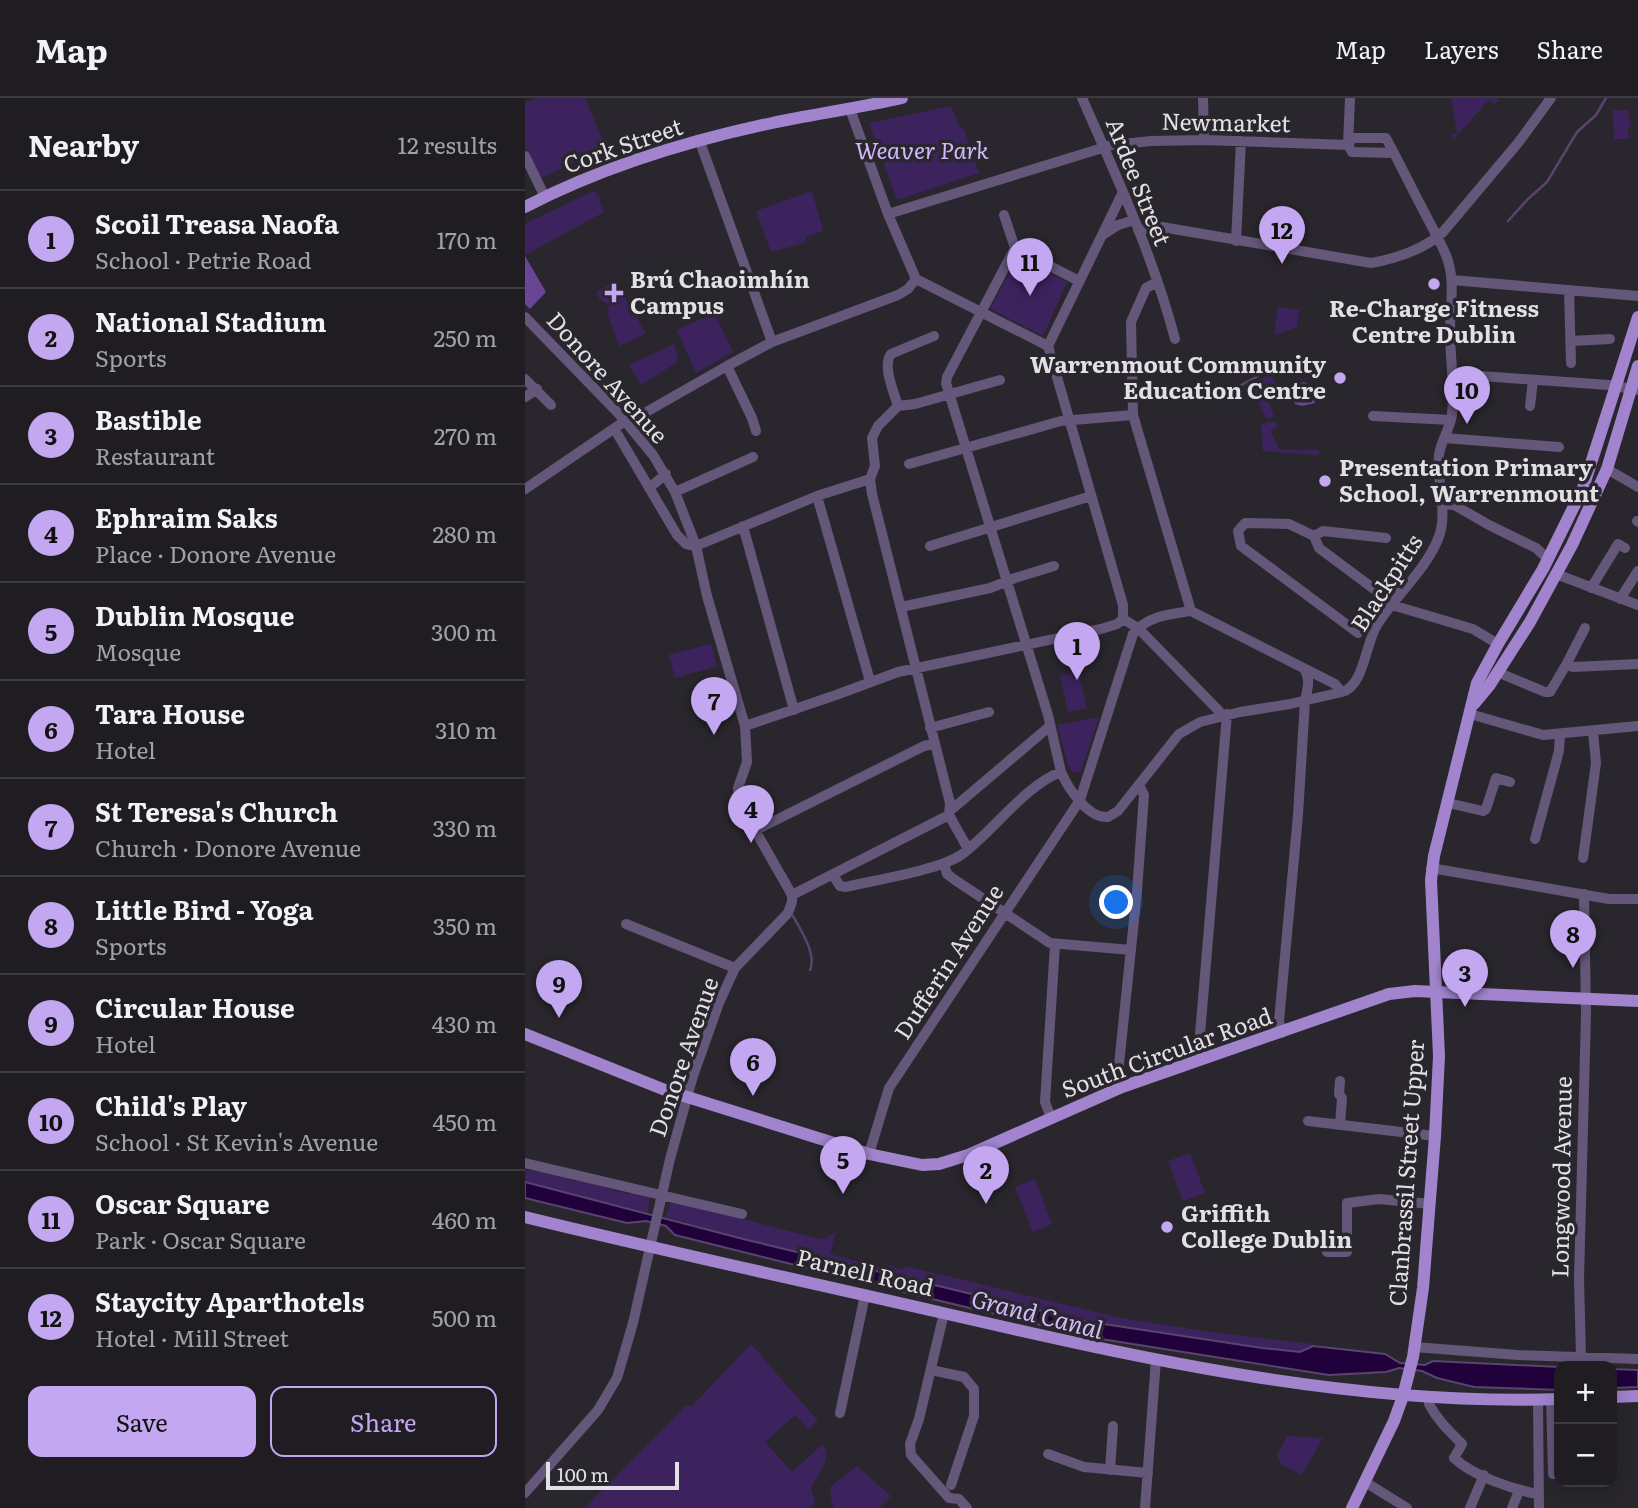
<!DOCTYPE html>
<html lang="en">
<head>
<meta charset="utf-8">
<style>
  :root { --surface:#1f1d22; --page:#2c2a2f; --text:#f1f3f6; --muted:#a1a2a5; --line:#3c3b40; --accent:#c4a7f1 }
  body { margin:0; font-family:Literata,serif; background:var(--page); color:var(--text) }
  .controls { position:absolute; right:21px; bottom:21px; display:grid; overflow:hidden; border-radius:14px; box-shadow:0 4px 18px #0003 }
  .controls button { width:63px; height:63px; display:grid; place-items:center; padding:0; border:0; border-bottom:2px solid var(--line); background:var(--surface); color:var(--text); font:35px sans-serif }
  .scale { position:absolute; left:21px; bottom:18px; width:133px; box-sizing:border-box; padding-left:7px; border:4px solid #e1e0e4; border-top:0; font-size:19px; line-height:24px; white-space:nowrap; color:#e1e0e4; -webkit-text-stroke:5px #29272d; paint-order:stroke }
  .you { position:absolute; left:592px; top:805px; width:24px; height:24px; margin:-18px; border:5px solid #fff; border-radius:50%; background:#1a73e8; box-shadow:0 0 0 10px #1a73e833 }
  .badge { display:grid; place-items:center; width:46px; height:46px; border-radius:50%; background:var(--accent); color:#111; font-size:23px; font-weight:700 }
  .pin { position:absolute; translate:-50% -58px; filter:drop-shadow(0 2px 4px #0008) }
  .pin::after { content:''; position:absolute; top:37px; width:24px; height:21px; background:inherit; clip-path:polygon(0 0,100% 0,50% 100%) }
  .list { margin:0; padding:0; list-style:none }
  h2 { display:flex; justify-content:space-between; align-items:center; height:91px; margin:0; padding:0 28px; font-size:30px }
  h2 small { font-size:23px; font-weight:400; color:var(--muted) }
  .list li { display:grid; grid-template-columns:46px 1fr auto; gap:21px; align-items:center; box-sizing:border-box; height:98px; padding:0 28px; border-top:2px solid var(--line) }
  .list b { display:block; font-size:26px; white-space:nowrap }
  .list p { margin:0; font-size:23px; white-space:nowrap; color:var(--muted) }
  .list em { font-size:23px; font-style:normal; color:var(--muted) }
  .actions { display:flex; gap:14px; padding:21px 28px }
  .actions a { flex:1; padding:16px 0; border:2px solid var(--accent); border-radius:14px; text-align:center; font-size:24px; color:var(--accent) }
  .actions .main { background:var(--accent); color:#111 }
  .map { position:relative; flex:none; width:1113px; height:1410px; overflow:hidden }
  header { display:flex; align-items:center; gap:42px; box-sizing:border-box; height:98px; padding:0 35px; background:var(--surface); border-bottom:2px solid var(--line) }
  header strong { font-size:33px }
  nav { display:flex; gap:38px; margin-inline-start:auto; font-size:24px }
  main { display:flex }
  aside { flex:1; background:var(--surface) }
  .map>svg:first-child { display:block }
</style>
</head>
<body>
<header>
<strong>Map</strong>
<nav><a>Map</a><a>Layers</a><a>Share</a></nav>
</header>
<main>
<aside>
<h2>Nearby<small>12 results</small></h2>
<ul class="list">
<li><span class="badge">1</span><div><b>Scoil Treasa Naofa</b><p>School · Petrie Road</p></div><em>170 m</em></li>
<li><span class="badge">2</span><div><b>National Stadium</b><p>Sports</p></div><em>250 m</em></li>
<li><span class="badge">3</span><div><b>Bastible</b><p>Restaurant</p></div><em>270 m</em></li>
<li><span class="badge">4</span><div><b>Ephraim Saks</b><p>Place · Donore Avenue</p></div><em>280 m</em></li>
<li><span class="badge">5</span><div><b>Dublin Mosque</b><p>Mosque</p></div><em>300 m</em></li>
<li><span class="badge">6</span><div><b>Tara House</b><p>Hotel</p></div><em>310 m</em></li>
<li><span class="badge">7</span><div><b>St Teresa's Church</b><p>Church · Donore Avenue</p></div><em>330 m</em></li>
<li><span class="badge">8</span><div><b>Little Bird - Yoga</b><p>Sports</p></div><em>350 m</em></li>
<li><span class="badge">9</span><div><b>Circular House</b><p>Hotel</p></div><em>430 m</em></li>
<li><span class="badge">10</span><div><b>Child's Play</b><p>School · St Kevin's Avenue</p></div><em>450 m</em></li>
<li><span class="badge">11</span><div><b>Oscar Square</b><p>Park · Oscar Square</p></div><em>460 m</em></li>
<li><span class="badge">12</span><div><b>Staycity Aparthotels</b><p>Hotel · Mill Street</p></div><em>500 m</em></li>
</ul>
<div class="actions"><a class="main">Save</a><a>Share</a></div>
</aside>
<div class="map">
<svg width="1113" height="1410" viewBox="0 0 1113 1410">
  <rect width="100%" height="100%" fill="#29272d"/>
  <!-- green -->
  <path fill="#3d235d" d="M 10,0 L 60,0 L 82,52 L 47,65 L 15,81 L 0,50 L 0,5 Z
    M 926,0 L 971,0 L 973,3 L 970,6 L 964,2 L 929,41 L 926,36 L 932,35 Z
    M 426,8 L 435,30 L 438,29 L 454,75 L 372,102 L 344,25 Z
    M 1088,12 L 1103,12 L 1106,29 L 1103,29 L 1104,41 L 1089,41 Z
    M 68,93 L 75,99 L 74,103 L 79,114 L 0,157 L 0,126 Z
    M 287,93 L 298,133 L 281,139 L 280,145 L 246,154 L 231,113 Z
    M 494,160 L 542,184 L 519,236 L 516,237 L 467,212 L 466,209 L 491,161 Z
    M 91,184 L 121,236 L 94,248 L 83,217 L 84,207 L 74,201 L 72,193 Z
    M 753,209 L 774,212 L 772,229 L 749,237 Z
    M 189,215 L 208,254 L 171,275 L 152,232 Z
    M 149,246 L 153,257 L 151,265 L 116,287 L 104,267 Z
    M 746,276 L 750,285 L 739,290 L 749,319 L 741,321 L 726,287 Z
    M 750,323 L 752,329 L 745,333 L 755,352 L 794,352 L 794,357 L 738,353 L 736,326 Z
    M 186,546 L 192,568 L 150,580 L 144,557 Z
    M 553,573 L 562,610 L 543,614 L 535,578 Z
    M 574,619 L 556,673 L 549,675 L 544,669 L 532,627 Z
    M 665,1055 L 680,1095 L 658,1103 L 643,1063 Z
    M 0,1072 L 13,1074 L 16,1072 L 42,1078 L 42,1081 L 50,1084 L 52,1081 L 102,1096 L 108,1093 L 125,1098 L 123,1115 L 0,1084 Z
    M 510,1081 L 527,1126 L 508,1134 L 490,1089 Z
    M 146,1102 L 294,1141 L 300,1141 L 311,1134 L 305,1156 L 363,1171 L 365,1167 L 377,1172 L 380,1168 L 591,1219 L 685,1234 L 788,1246 L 788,1248 L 775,1254 L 737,1250 L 559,1223 L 222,1142 L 141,1119 Z
    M 226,1246 L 293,1323 L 284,1331 L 270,1317 L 240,1344 L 267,1374 L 298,1346 C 308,1361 293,1376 286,1390 L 290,1406 L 285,1410 L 60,1410 L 161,1307 L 167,1308 Z
    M 762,1338 L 798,1340 L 777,1377 L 756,1366 L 752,1357 Z
    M 332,1368 L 366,1398 L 354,1410 L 310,1410 L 307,1406 L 305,1389 Z"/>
  <!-- forest -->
  <path fill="#684595" d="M 0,158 L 21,194 L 5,211 L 0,206 Z
    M 779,284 L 785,287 L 790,305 L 777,308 L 770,306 L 765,293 L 766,288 Z"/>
  <!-- water -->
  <path fill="#20013c" stroke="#5a446e" stroke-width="2" d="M 0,1084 L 222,1142 L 559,1223 L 737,1250 L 775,1254 L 788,1248 L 860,1256 L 875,1265 L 900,1267 L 908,1263 L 1034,1269 L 1034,1292 L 949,1289 L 912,1280 L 897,1273 L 874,1270 L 861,1274 L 804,1277 L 576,1241 L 390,1197 L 150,1137 L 141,1128 L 121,1123 L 102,1125 L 0,1100 Z
    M 1087,1271 L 1113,1272 L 1113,1289 L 1087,1290 Z"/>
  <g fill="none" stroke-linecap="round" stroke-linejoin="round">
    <!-- stream -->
    <path stroke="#5a446e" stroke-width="2.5" d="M 983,123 L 1003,101 L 1022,84 L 1052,34 L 1071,17 L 1081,0
      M 707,292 L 733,278
      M 268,818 C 276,832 292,857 285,872"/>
    <!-- minor -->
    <path stroke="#64577a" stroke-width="10" d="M 557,0 C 592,79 628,158 650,241
      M 678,0 L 679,42
      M 325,11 L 363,116 L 391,181
      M 175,44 L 247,244
      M 823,47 L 825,0
      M 0,58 L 20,99
      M 363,116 L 587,47 L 626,43 L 679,42 L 823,47 L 827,54 L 869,55
      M 479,117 L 490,150
      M 613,132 L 637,129 L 846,165 C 870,161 900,151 918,134 L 993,45 L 1026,0
      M 579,136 L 593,127 L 609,122
      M 711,143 L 716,43
      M 391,181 L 523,248
      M 927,182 L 1113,198
      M 632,184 L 621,190 L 606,224 L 608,317 L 666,513 L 810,586 L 817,594
      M 1044,192 L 1046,265
      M 0,219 L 95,317 L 128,357 L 150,394 L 171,448 L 182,498 L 220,628 L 222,664 L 213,690 L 214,704 L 267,797 L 267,804 L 263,815 L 210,870 L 194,905 L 168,978 L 145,1061 L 108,1225 L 92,1280 L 73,1312 L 0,1395
      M 1045,243 L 1085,241
      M 523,248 L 598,507 L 598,521
      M 523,248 L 598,94
      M 202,268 L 227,320 L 231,333
      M 927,276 L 1084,287 L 1113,292
      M 0,281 L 26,307
      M 0,299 L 12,291
      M 373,308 L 353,328 L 347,340 L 350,368 L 345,381 L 347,396 L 425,705 L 424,717 L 443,751
      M 373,308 L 390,306 L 475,282
      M 373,308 C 369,294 357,268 366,256 L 409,238
      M 1005,308 L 1008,282
      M 848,318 L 926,322
      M 102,325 L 202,268 L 247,244 L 373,197 L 383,191 L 391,181
      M 93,337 L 152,437 L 161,446 L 171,448 L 292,398 L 345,381
      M 920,340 L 1034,349
      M 384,366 L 536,323 L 608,317
      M 1082,371 L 1113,389
      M 124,390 L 141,376
      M 0,391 L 100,323
      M 150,394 L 228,359
      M 292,398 L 345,583
      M 917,406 L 929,407 L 964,427 L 1011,450 L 1023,461
      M 1112,423 L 1113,424
      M 218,428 L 269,612
      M 789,438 L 794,450 L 857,497
      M 861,440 L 798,433 L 789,438 L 764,426 L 720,425 L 713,433 L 716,448 L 833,535 L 865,485 L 877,493
      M 405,448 L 566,398
      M 1031,476 L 1113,507
      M 1066,490 L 1093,446 L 1100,450
      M 1095,501 L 1113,473
      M 867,507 L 948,531 L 973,546
      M 376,509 L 465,490 L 490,480 L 529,468
      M 598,521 L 613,530 L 694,613 L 695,618
      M 1060,530 L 1041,567 L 1048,569 L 1113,566
      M 972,574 L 1020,594 L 1025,594 L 1041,567
      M 945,616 L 1018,637 L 1113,628
      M 220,628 L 311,597 L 373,574 L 576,531 L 592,526 L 598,521
      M 405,630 L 464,614
      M 536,674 L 523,617 L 421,285 L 422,279 L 490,150 L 554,183
      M 923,705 L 958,713 L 961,711 L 971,680 L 985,684
      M 426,712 L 525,628
      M 229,733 L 399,648 L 409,646
      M 1010,741 L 1034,653 L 1035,636
      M 1058,760 L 1071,665 L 1068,634
      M 419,766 L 422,776 L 430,782 L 525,845 L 606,852
      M 906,770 L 1084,801 L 1113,801
      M 308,777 L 315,788 L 321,789 C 350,782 414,772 436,757 C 468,734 500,687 536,674 C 543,690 563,721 583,719 L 593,713 L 654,636 L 675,624 L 715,614 L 765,606 L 817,594 C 839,588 840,547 852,527 C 870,498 900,473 913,441 C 924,415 911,384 914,357 C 916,342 925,331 927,317 C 930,288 925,260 925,232 C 925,209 930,185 923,163 C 919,150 911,137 905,125 C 890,97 876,68 861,40 L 827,40 L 823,47
      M 267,797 L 424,717
      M 101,826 L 210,870
      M 757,935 L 754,923 L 773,717 L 780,603 C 782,592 786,583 780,572
      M 677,961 L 674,948 L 702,616
      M 597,989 L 593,976 L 612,793 L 619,697 L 614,687
      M 526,1020 L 520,1004 L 530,847
      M 783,1023 L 910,1038
      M 815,1027 L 817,1000 L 814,996 L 815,983
      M 344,1056 L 364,990 L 555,702 L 608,536 C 621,518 646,516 666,513
      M 0,1065 L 217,1116
      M 802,1154 L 822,1154 L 822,1105 L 854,1101 L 905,1106
      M 419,1215 L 394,1321 L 385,1346 L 386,1357 L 424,1400 L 434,1401 L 442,1410
      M 889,1249 L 993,1257 L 1113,1261
      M 1056,1259 L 1054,1181 L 1061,916 L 1059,796
      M 406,1272 L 439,1279 L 449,1291 L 449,1318 L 426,1387
      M 907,1299 L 904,1306 C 913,1323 924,1333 937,1346 L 929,1360 C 948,1378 987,1391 1012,1396
      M 1026,1301 L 1028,1376
      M 1013,1302 L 1014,1410
      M 315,1315 L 340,1197
      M 523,1356 L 559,1369 L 623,1375
      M 585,1372 L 588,1328
      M 840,1384 L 882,1410
      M 620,1410 L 631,1261
      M 945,1410 L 959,1377
      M 987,1410 L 994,1393"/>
    <!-- major -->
    <path stroke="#a184cd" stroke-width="12" d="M 0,109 C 77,69 162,43 247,25 C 290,16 334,10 377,0
      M 949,606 L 964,588 L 1005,524 L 1047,447 L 1082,371 L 1113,268
      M 0,936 L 140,992 L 344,1056 L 397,1067 L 414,1066 L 443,1057 L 597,989 L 864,896 L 890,893 L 1113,903
      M 0,1119 C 139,1153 279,1183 418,1215 C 618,1261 828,1308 1034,1301
      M 1087,1299 L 1113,1298
      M 827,1410 L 869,1323 L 878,1298 L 888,1259 L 898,1190 L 910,1038 L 914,958 L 906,782 L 909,758 L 952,585 L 973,546 L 1018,471 L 1058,390 L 1113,219"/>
  </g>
  <!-- markers -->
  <g fill="#c4a7f1" stroke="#29272d" stroke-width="2.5">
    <circle cx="909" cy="186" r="7"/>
    <path d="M85.5 184.5h7v7h7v7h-7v7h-7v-7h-7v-7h7z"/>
    <circle cx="815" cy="280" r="7"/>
    <circle cx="800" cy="383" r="7"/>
    <circle cx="642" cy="1129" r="7"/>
  </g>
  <g text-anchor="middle" stroke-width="7" stroke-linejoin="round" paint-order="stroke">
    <!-- street labels -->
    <g font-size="23" fill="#e1e0e4" stroke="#29272d">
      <text transform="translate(701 25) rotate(1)" y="8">Newmarket</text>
      <text transform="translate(98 48) rotate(-19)" y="8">Cork Street</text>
      <text transform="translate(613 84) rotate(68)" y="8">Ardee Street</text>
      <text transform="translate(82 280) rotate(48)" y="8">Donore Avenue</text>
      <text transform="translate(862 485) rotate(-57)" y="8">Blackpitts</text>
      <text transform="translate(424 864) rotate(-57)" y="8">Dufferin Avenue</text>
      <text transform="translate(642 955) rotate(-20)" y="8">South Circular Road</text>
      <text transform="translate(159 959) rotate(-71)" y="8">Donore Avenue</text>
      <text transform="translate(882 1075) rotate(-86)" y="8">Clanbrassil Street Upper</text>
      <text transform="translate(1037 1079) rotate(-89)" y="8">Longwood Avenue</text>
      <text transform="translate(340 1175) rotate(13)" y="8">Parnell Road</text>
    </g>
    <!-- park labels -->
    <g font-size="23" font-style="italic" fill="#d2b9fb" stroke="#29272d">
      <text x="397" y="61">Weaver Park</text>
    </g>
    <!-- poi labels -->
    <g font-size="23" font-weight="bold" fill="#e1e0e4" stroke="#29272d" text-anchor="start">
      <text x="105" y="190">Brú Chaoimhín<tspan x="105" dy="26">Campus</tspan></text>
      <text x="909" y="219" text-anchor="middle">Re-Charge Fitness<tspan x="909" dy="26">Centre Dublin</tspan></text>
      <text x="801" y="275" text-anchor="end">Warrenmout Community<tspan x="801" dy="26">Education Centre</tspan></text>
      <text x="814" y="378">Presentation Primary<tspan x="814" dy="26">School, Warrenmount</tspan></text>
      <text x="656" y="1124">Griffith<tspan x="656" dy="26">College Dublin</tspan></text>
    </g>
    <!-- water labels -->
    <g font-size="24" font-style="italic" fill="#d5bbfe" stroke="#29272d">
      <text transform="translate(512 1217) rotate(14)" y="8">Grand Canal</text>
    </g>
  </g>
</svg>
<div class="controls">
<button>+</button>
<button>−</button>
</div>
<div class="scale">100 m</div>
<div class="you"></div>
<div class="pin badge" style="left:552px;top:582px">1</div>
<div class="pin badge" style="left:461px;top:1106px">2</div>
<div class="pin badge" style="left:940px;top:909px">3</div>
<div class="pin badge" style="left:226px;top:745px">4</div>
<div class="pin badge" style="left:318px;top:1096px">5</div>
<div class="pin badge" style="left:228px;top:998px">6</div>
<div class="pin badge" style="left:189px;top:637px">7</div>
<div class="pin badge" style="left:1048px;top:870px">8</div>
<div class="pin badge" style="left:34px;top:920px">9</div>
<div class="pin badge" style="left:942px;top:326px">10</div>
<div class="pin badge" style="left:505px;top:198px">11</div>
<div class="pin badge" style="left:757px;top:166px">12</div>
</div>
</main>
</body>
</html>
